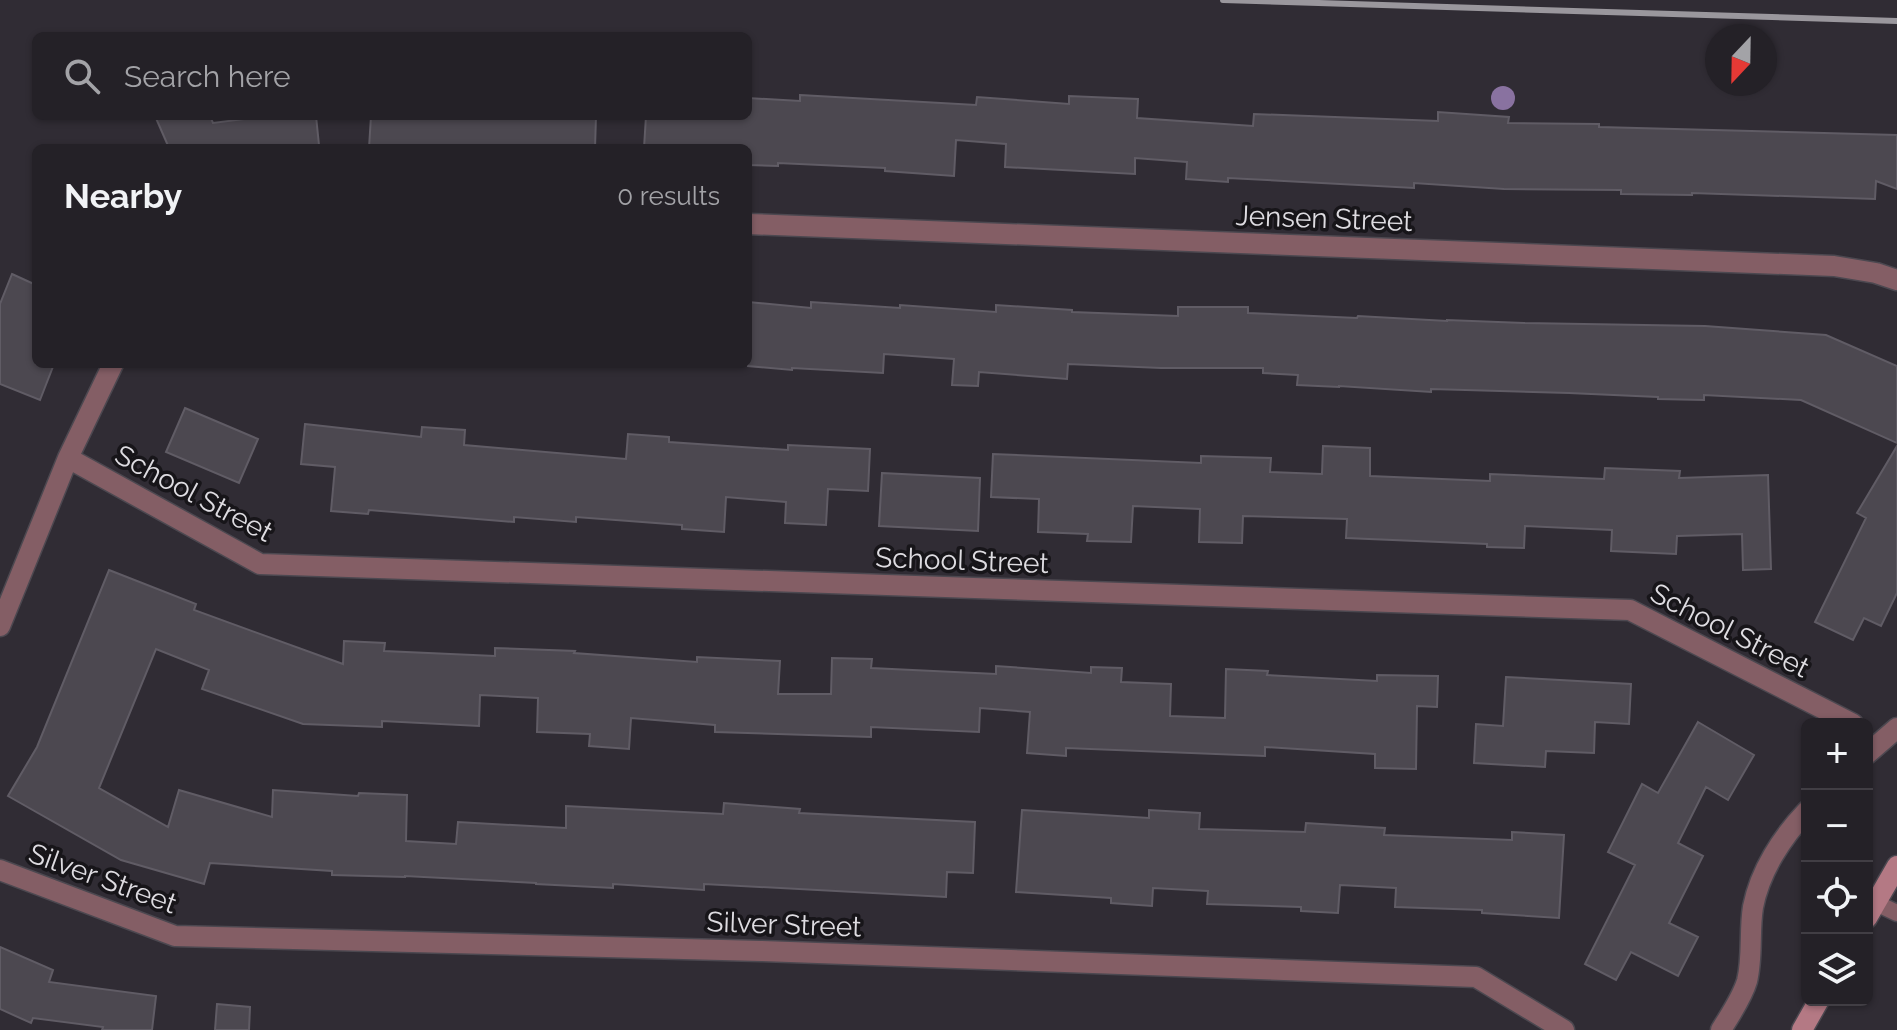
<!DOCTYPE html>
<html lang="en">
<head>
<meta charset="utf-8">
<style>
  :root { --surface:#242127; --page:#302e33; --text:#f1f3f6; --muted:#a3a3a7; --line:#413e44 }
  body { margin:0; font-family:Raleway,sans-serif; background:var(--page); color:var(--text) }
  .controls { position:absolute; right:24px; bottom:24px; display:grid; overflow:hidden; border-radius:12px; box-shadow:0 2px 6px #0004 }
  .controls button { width:72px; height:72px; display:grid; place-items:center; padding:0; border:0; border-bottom:2px solid var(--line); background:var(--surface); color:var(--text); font:40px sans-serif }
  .compass { position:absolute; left:1705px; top:24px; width:72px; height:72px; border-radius:50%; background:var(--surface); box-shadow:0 2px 6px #0004; rotate:202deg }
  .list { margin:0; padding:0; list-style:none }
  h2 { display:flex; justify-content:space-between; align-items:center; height:104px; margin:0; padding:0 32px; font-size:34px }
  h2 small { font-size:26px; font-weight:400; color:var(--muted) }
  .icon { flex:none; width:44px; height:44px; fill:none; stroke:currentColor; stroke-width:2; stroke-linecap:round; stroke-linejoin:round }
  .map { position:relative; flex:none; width:1897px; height:1030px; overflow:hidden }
  .search { position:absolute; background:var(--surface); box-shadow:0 2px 6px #0004; left:32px; top:32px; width:720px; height:88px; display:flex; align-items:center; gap:20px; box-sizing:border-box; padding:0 28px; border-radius:12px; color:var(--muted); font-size:30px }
  .panel { position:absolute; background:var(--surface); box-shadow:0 2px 6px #0004; left:32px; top:144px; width:720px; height:224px; border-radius:12px }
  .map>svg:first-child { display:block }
</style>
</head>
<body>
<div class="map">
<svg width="1897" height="1030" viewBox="0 0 1897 1030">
  <rect width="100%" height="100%" fill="#302c34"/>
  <!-- building -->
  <path fill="#4c4850" stroke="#605c65" stroke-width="2" d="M 800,95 L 976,105 L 977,97 L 1069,104 L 1069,96 L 1138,99 L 1137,118 L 1253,126 L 1254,114 L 1438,121 L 1438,112 L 1509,117 L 1508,123 L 1599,124 L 1599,127 L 1897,135 L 1897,189 L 1876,181 L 1875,199 L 1692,193 L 1692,195 L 1621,194 L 1621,190 L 1504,189 L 1414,183 L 1414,188 L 1228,178 L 1228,182 L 1186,179 L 1187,162 L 1135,158 L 1135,174 L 1005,167 L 1006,144 L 956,140 L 954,176 L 885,171 L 885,168 L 778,163 L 778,166 L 748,165 L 748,148 L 644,148 L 646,116 L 748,116 L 748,98 L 800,101 Z
    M 155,116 L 210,116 L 213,123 L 268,116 L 316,116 L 319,145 L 293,148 L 169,148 Z
    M 371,116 L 596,116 L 595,148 L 369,148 Z
    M 12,274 L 36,285 L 36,364 L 54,364 L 40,400 L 0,384 L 0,304 Z
    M 748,302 L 811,308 L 811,302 L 900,308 L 900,305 L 996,312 L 996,305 L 1072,310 L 1072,312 L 1178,316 L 1178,307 L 1248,307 L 1248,313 L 1357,318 L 1358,316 L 1447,321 L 1447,320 L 1524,323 L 1705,326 L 1826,335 L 1897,366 L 1897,443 L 1801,400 L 1704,395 L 1704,400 L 1658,399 L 1658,397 L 1569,393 L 1431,389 L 1431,392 L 1339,386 L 1339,387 L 1297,385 L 1298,375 L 1263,373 L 1263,368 L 1161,368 L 1068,364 L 1067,379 L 979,372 L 978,386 L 952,385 L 954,359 L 884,354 L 883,373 L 792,368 L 792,370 L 748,366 Z
    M 185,408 L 258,439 L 239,483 L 166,452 Z
    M 305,424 L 421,437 L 422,427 L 465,430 L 464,445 L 626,459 L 628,434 L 669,437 L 669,442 L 788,450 L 788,445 L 870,449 L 868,491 L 828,489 L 826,525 L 785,523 L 786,502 L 726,497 L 724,532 L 682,529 L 682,525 L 576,517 L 576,522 L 514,517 L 514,522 L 369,510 L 368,514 L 331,511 L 335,467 L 301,464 Z
    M 1323,446 L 1370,448 L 1370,476 L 1490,481 L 1490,474 L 1604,479 L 1605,468 L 1680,471 L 1679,478 L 1768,475 L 1771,569 L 1743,570 L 1742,534 L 1677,536 L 1676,554 L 1611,551 L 1612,530 L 1525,526 L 1524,548 L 1487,547 L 1487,544 L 1346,538 L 1347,519 L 1243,516 L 1242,543 L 1199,542 L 1200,509 L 1133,506 L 1131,542 L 1087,541 L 1088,534 L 1038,532 L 1039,499 L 991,497 L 993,454 L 1201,463 L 1201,456 L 1271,458 L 1270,472 L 1322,474 Z
    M 1897,446 L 1897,593 L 1881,626 L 1864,618 L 1853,640 L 1815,622 L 1866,518 L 1857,513 Z
    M 882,473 L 980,478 L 978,531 L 879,526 Z
    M 109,570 L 196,604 L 194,610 L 343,664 L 344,641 L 385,643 L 384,651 L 495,656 L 495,648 L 575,651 L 574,653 L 697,662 L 697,657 L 780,661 L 778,694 L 831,694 L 832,658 L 872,659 L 871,668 L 996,674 L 996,666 L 1091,673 L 1091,667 L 1122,668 L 1121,682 L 1171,684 L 1170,716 L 1225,718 L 1226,669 L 1268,671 L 1267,675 L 1377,681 L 1377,675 L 1438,676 L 1437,707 L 1417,706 L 1416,769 L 1375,768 L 1375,754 L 1265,747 L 1265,756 L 1066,748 L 1066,756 L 1027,753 L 1030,712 L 980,708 L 979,732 L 871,727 L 871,737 L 715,732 L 715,725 L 631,718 L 629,749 L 589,746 L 590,734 L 537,732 L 538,698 L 480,695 L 479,726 L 382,721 L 382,727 L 303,724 L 202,689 L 209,670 L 156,649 L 99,788 L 168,827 L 179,790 L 272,817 L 273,790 L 358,796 L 359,793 L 407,795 L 406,841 L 456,844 L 458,822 L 566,828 L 566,806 L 723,814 L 724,803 L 800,809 L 799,813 L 975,822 L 973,873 L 947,872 L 946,897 L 704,884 L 704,890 L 613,884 L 613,888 L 536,884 L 536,883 L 405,876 L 405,877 L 332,875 L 332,871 L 210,863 L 204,884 L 121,860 L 8,796 L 37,747 Z
    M 1506,677 L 1631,684 L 1629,724 L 1595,722 L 1594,753 L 1546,751 L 1545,767 L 1474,763 L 1476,724 L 1503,726 Z
    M 1698,722 L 1754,755 L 1728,800 L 1706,787 L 1678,843 L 1703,856 L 1669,923 L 1698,937 L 1678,976 L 1631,952 L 1616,980 L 1585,964 L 1635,865 L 1608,852 L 1642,784 L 1658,793 Z
    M 1022,810 L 1149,818 L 1149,810 L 1200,813 L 1199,829 L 1305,832 L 1306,823 L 1385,828 L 1384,835 L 1512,840 L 1512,832 L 1564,835 L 1559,918 L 1482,913 L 1482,910 L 1395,907 L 1396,888 L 1340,885 L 1338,913 L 1301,911 L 1301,907 L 1207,904 L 1208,891 L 1153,888 L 1152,906 L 1111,903 L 1111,898 L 1016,892 Z
    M 0,947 L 53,970 L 49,982 L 156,996 L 152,1030 L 102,1030 L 103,1027 L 33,1018 L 31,1023 L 0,1009 Z
    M 217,1004 L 250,1007 L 249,1030 L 215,1030 Z"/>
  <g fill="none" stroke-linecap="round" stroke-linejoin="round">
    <!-- lane casing -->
    <g stroke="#4c4850" stroke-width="19">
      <path id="lane" d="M 1876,903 L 1897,913"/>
    </g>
    <!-- street casing -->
    <g stroke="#4c4850" stroke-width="23">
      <path id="street" d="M 748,224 L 1834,266 L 1876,273 L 1897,280
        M 68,458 L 260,564 L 1630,610 L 1853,724
        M 0,626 L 68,458 L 113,364
        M 1867,754 L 1897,728
        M 0,870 L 175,936 L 761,951 L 1476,977 L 1564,1030
        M 1721,1030 C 1730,1015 1742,998 1747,981 C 1753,957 1749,931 1753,907 C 1760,871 1782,837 1807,811"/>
    </g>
    <!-- secondary casing -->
    <g stroke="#4c4850" stroke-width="23">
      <path id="secondary" d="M 1867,918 L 1897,866
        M 1802,1030 L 1819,1000"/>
    </g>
    <!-- lane -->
    <use href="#lane" stroke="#845e65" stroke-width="16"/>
    <!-- street -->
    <use href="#street" stroke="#845e65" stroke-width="20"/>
    <!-- secondary -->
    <use href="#secondary" stroke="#b47984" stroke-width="20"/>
    <!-- rail -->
    <path stroke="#9a979d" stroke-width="6" d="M 1223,0 L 1897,21"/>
  </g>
  <!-- trees -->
  <circle fill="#8972a0" cx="1503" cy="98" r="12"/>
  <g text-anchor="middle" stroke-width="7" stroke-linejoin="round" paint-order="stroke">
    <!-- street labels -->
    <g font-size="28" fill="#dedce1" stroke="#171519">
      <text transform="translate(1324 218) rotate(2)" y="10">Jensen Street</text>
      <text transform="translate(194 493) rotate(28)" y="10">School Street</text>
      <text transform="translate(962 560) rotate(2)" y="10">School Street</text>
      <text transform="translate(1730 630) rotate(27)" y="10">School Street</text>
      <text transform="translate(103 878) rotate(20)" y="10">Silver Street</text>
      <text transform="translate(784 924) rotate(2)" y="10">Silver Street</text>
    </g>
  </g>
</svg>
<div class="controls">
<button>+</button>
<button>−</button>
<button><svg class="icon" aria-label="locate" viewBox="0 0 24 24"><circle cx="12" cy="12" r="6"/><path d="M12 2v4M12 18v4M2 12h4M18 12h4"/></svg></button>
<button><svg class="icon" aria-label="layers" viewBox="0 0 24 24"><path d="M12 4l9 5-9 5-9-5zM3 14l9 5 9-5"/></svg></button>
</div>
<svg class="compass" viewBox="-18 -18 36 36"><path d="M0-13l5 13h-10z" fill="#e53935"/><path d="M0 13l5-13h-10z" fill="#a3a3a7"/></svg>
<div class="search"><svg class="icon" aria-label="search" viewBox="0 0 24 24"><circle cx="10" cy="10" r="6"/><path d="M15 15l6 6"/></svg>Search here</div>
<section class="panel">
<h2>Nearby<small>0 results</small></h2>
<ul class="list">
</ul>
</section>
</div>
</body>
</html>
